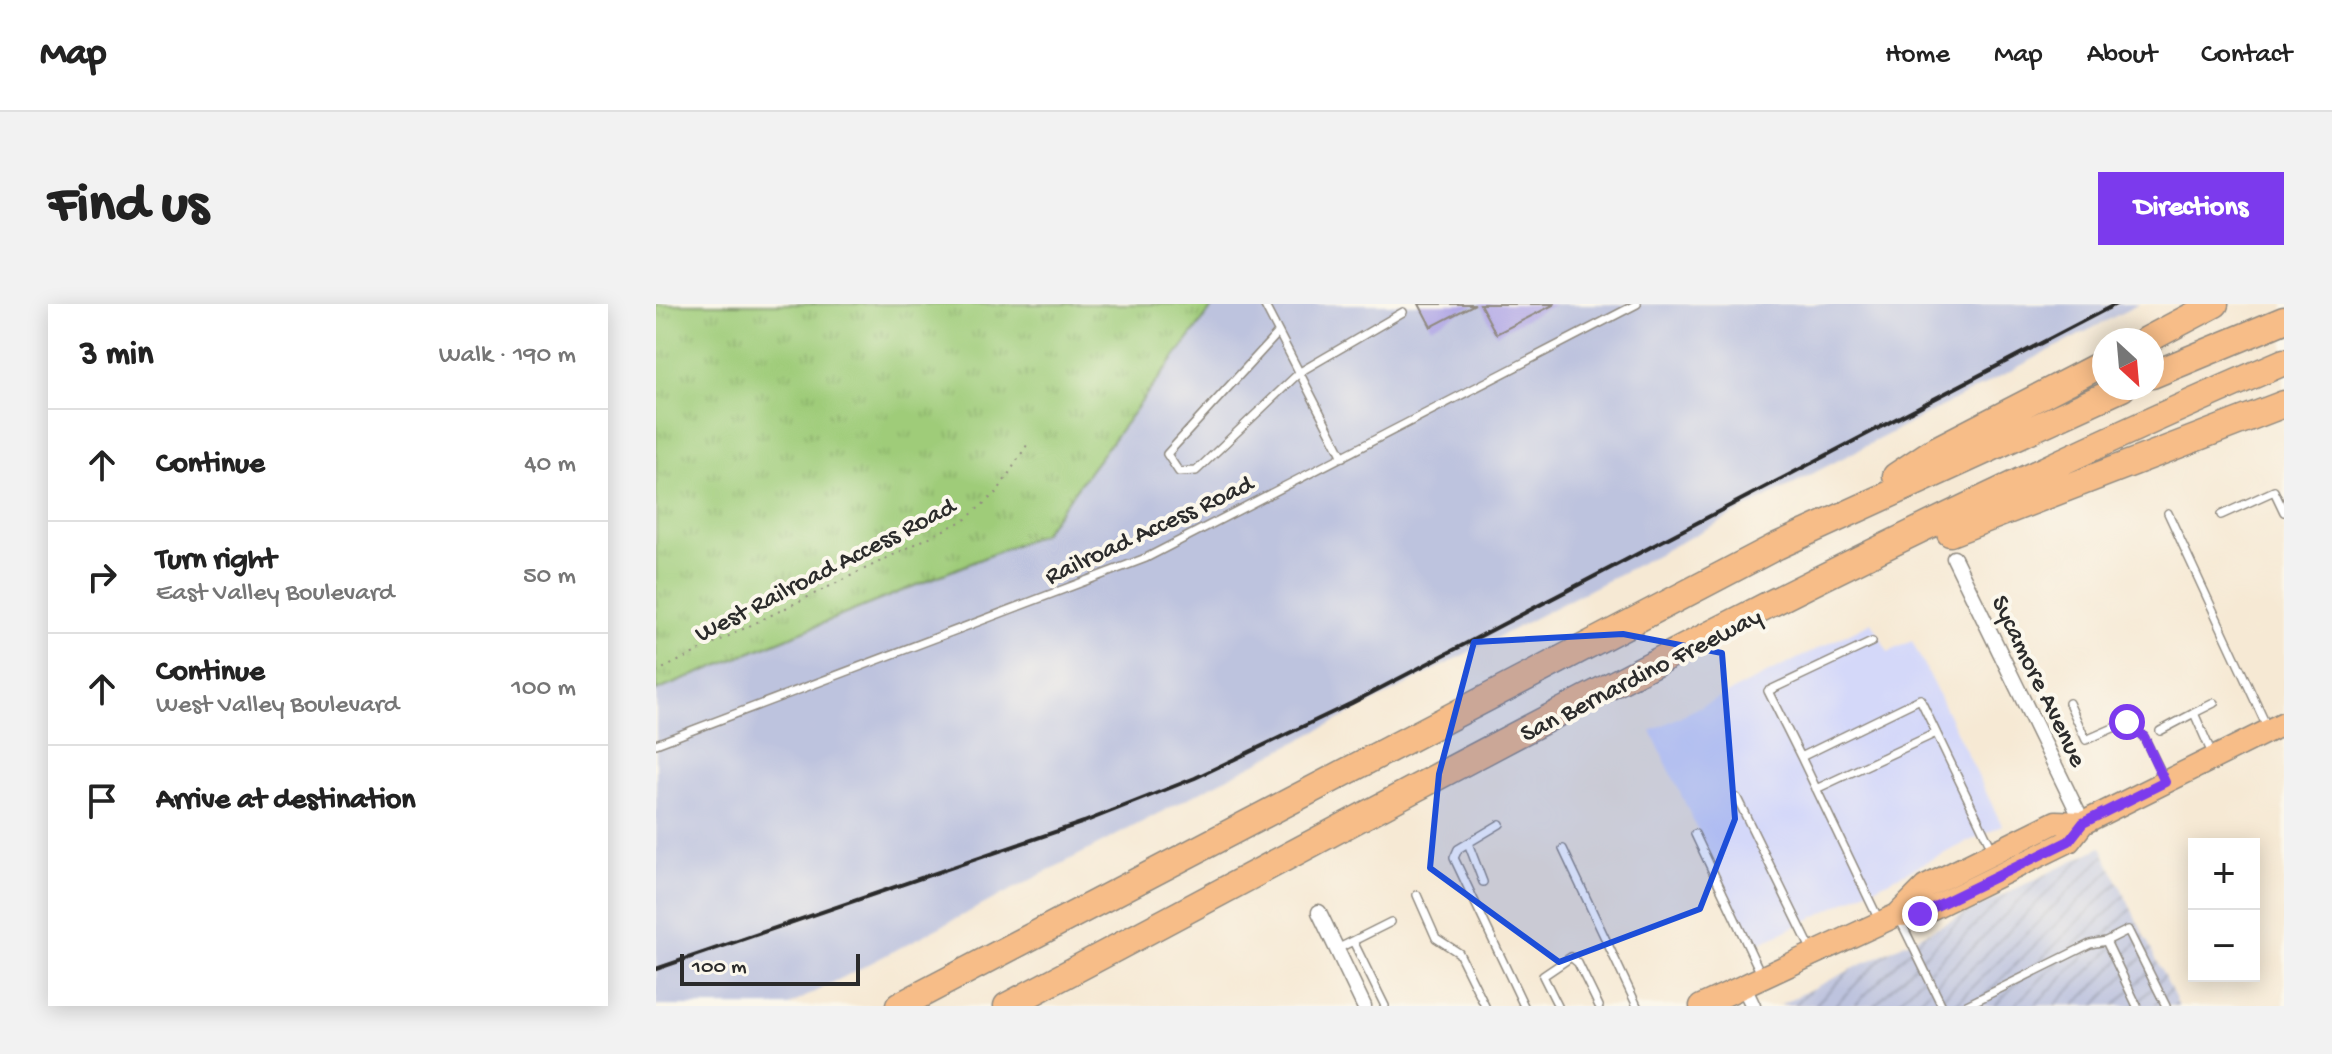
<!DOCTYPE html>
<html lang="en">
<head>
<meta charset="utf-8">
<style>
  :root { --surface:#fff; --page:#f2f2f2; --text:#222; --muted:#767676; --line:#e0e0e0; --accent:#7c3aed }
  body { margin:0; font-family:"Gochi Hand",sans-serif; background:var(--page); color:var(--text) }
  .controls { position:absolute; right:24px; bottom:24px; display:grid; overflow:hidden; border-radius:0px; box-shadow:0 4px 20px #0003 }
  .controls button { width:72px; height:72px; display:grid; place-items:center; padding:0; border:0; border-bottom:2px solid var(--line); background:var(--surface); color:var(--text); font:40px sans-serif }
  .compass { position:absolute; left:1436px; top:24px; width:72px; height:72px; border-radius:50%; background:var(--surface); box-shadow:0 4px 20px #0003; rotate:154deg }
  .scale { position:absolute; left:24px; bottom:20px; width:180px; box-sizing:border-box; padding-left:8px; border:4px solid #2b2b2b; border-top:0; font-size:22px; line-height:28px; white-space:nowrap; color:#2b2b2b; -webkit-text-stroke:6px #fbf7ec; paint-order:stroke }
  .stop { position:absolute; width:24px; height:24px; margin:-18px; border:6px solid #7c3aed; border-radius:50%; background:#fff }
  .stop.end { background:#7c3aed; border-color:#fff; box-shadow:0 2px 8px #0008 }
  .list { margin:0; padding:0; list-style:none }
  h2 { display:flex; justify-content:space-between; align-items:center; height:104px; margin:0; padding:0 32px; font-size:34px }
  h2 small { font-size:26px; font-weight:400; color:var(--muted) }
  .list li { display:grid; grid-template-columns:52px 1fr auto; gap:24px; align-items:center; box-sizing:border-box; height:112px; padding:0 32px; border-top:2px solid var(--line) }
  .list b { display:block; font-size:30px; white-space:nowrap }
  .list p { margin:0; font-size:26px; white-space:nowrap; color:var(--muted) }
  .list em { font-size:26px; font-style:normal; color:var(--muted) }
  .icon { flex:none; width:44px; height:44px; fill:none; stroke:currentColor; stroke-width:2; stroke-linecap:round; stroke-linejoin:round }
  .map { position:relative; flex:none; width:1628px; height:702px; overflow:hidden; border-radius:0px }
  header { display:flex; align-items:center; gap:48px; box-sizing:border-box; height:112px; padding:0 40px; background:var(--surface); border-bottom:2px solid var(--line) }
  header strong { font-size:38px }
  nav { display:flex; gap:44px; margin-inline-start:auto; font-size:28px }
  .intro { display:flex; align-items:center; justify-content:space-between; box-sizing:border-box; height:192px; padding:0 48px }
  h1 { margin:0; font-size:56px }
  .button { padding:20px 36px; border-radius:0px; background:var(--accent); color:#fff; font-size:28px; font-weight:700 }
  main { display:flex; gap:48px; padding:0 48px }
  aside { flex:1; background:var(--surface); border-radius:0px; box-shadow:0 4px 20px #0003 }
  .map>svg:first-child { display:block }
</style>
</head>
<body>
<header>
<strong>Map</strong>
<nav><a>Home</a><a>Map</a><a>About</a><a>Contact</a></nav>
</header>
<div class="intro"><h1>Find us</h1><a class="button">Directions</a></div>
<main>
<aside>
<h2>3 min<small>Walk · 190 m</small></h2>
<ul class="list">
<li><svg class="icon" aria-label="ahead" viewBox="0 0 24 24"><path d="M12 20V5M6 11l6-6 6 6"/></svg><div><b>Continue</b></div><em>40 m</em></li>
<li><svg class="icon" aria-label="right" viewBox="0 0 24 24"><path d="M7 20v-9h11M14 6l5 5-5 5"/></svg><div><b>Turn right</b><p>East Valley Boulevard</p></div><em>50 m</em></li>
<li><svg class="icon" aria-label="ahead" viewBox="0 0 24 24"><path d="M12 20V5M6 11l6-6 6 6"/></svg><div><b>Continue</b><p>West Valley Boulevard</p></div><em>100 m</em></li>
<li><svg class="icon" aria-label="arrive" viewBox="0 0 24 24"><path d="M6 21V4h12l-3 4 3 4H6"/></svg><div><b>Arrive at destination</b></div></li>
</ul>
</aside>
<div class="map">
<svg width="1628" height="702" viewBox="0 0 1628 702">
  <defs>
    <pattern id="industrial-furrows" width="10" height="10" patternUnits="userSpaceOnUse" patternTransform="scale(2)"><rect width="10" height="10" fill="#bdc3de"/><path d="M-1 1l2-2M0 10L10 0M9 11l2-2" fill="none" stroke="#9a9fb4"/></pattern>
    <pattern id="grass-tufts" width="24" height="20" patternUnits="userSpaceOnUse" patternTransform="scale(2)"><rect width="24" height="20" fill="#9fcc79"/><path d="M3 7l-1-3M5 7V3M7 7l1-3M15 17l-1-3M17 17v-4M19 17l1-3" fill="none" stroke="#89af69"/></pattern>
  </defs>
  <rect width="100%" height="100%" fill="#fbf7ec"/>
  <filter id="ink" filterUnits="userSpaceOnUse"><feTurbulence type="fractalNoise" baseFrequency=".0125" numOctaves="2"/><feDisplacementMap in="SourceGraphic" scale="16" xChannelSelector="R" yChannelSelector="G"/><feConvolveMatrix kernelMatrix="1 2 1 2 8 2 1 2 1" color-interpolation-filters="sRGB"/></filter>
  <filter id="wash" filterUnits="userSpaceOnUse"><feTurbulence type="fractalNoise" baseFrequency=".006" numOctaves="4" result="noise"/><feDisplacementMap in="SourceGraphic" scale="32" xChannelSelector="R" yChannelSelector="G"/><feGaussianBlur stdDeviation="1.8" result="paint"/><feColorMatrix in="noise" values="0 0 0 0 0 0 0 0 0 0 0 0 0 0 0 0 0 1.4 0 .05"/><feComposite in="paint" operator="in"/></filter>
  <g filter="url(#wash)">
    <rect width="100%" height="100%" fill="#f6e9d4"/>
    <!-- built -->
    <path fill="#d4d8f9" d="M 1216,318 L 1232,348 L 1256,337 L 1346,521 L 1097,643 L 995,427 Z"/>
    <!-- industrial -->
    <path fill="url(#industrial-furrows)" d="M 1445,543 L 1523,702 L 1123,701 Z"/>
    <!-- railway -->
    <path fill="#bdc3de" d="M 559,0 L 1483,0 L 132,702 L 0,702 L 0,387 L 386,230 Z"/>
    <!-- grass -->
    <path fill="url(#grass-tufts)" stroke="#657c52" stroke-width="2" d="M 0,0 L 559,0 L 386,230 L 0,387 Z"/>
    <g id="blocks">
      <!-- building -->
      <path fill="#aba1e5" d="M 763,0 L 819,0 L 775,23 Z
        M 824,0 L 899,0 L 840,30 Z"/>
    </g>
  </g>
  <g filter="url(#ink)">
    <use href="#blocks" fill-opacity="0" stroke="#908a80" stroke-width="2"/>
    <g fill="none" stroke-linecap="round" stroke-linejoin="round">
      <!-- service casing -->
      <g stroke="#908a80" stroke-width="10">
        <path id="service" d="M 608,0 L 687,153
          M 622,29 L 511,150 L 523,168 L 540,167 L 644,68 L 747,8
          M 1512,209 L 1612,425
          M 1565,211 L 1618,187 L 1628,208
          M 1413,399 L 1430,436 L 1471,418 L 1488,433 L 1509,476
          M 1504,427 L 1538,409
          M 0,440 L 490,254 L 981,0
          M 1557,452 L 1538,409 L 1558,399
          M 1145,453 L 1112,387 L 1216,338
          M 1160,485 L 1280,429
          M 1081,494 L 1156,647
          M 844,520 L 802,545 L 798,554 L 868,702
          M 1039,530 L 1105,670
          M 812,539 L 827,578
          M 907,545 L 981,702
          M 761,591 L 780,634 L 803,649 L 829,702
          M 1222,614 L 1145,453 L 1264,395 L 1337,547
          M 1244,616 L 1286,702
          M 697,637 L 729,702
          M 1450,637 L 1472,626 L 1510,702
          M 681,645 L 735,618
          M 902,702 L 887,672 L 915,653 L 922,659 L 943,702
          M 1309,702 L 1434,640 L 1450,637 L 1481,702"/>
      </g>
      <!-- minor casing -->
      <g stroke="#908a80" stroke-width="17">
        <path id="minor" d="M 1298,254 L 1427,519
          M 663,608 L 708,702
          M 1087,681 L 1097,702"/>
      </g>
      <!-- primary casing -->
      <g stroke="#908a80" stroke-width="25">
        <path id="primary" d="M 1241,611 L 1269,583 L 1400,518 L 1427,519
          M 1045,702 L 1241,611 L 1264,610 L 1413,537 L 1427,519 L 1628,419"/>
      </g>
      <!-- motorway casing -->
      <g stroke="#908a80" stroke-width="29">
        <path id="motorway" d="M 1491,36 L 1559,0
          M 1496,71 L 1628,16
          M 1240,172 L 1276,148 L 1448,59
          M 1294,229 L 1628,100
          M 243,702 L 1121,242 L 1466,84
          M 351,702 C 772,479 1190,246 1628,58"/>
      </g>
      <!-- path -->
      <path stroke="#908a80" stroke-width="2" stroke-dasharray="2 6" stroke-linecap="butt" d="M 0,368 L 310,215 L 341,188 L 371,141"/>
      <!-- service -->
      <use href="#service" stroke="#fff" stroke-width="7"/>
      <!-- minor -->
      <use href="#minor" stroke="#fff" stroke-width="14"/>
      <!-- primary -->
      <use href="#primary" stroke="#f7bd88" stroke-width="22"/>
      <!-- motorway -->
      <use href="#motorway" stroke="#f7bd88" stroke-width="26"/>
      <!-- rail -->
      <path stroke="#2b2b2b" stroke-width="4" d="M 0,665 L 428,518 L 539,474 L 696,399 L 1460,0"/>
    </g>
  </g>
  <g fill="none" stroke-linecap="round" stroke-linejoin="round" filter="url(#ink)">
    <!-- route -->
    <path stroke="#7c3aed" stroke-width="10" d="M 1264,610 L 1413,537 L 1427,519 L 1509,478 L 1488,433 L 1471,418"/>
  </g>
  <!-- marked area -->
  <path fill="#1d4ed8" fill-opacity="0.2" stroke="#1d4ed8" stroke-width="6" stroke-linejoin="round" d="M 967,330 L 1066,349 L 1079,515 L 1044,605 L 903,658 L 774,564 L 783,470 L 818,338 Z"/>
  <g text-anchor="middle" stroke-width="8" stroke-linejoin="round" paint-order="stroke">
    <!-- street labels -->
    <g font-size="26" fill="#2b2b2b" stroke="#fbf7ec">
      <text transform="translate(492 224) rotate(-25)" y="9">Railroad Access Road</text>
      <text transform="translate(168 264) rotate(-27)" y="9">West Railroad Access Road</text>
      <text transform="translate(984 369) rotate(-27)" y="9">San Bernardino Freeway</text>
      <text transform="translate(1385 376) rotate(64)" y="9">Sycamore Avenue</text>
    </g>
  </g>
</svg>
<div class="controls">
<button>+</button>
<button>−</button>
</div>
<svg class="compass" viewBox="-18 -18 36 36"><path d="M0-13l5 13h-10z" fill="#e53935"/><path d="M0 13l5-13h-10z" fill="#767676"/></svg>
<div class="scale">100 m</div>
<div class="stop" style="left:1471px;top:418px"></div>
<div class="stop end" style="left:1264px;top:610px"></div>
</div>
</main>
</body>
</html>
